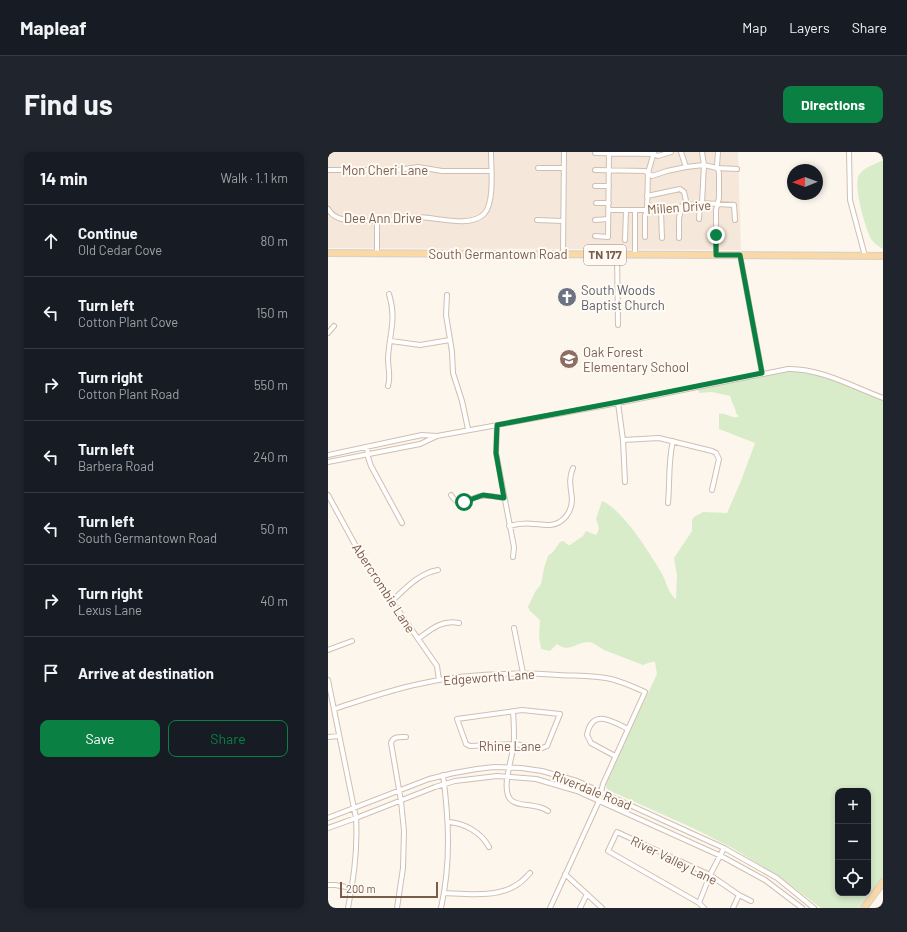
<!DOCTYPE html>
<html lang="en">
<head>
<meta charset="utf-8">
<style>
  :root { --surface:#171b24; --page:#20242c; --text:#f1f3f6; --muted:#9ea1a6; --line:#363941; --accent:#0b8043 }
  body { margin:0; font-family:Barlow,sans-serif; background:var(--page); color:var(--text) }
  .controls { position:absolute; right:12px; bottom:12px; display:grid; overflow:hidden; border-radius:8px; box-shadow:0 2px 6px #0003 }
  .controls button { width:36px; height:36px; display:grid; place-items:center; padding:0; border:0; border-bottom:1px solid var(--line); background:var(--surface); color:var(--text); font:20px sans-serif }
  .compass { position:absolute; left:459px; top:12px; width:36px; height:36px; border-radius:50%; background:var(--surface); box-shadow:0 2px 6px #0003; rotate:269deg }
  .scale { position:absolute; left:12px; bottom:10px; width:98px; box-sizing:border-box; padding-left:4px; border:2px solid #7a5c4d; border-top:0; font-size:11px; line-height:14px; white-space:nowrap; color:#7a5c4d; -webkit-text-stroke:3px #fffaf3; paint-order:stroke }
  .stop { position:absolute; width:12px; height:12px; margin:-9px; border:3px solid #0b8043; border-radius:50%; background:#fff }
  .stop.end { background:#0b8043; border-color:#fff; box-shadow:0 1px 4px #0008 }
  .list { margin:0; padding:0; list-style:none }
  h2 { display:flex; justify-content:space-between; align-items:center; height:52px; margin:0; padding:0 16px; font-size:17px }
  h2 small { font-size:13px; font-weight:400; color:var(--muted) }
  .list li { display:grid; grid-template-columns:26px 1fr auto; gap:12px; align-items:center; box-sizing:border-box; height:72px; padding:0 16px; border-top:1px solid var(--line) }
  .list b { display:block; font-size:15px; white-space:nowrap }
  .list p { margin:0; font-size:13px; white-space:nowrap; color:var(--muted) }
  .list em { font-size:13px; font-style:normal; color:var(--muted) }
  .actions { display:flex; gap:8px; padding:12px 16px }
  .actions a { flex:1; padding:9px 0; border:1px solid var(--accent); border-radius:8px; text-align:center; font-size:14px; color:var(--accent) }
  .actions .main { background:var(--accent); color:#fff }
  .icon { flex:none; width:22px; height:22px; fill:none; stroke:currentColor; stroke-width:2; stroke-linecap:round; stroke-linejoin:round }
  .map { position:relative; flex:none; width:555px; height:756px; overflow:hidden; border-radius:8px }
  header { display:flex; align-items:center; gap:24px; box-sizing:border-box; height:56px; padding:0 20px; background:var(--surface); border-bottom:1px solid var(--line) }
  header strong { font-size:19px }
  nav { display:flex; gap:22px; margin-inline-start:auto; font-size:14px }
  .intro { display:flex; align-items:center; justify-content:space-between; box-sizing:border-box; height:96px; padding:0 24px }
  h1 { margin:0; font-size:28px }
  .button { padding:10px 18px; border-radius:8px; background:var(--accent); color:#fff; font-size:14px; font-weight:700 }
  main { display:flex; gap:24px; padding:0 24px }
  aside { flex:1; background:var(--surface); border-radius:8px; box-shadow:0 2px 6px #0003 }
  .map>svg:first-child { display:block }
</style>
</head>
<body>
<header>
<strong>Mapleaf</strong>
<nav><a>Map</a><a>Layers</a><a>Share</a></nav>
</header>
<div class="intro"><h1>Find us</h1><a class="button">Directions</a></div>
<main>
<aside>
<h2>14 min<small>Walk · 1.1 km</small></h2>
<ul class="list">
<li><svg class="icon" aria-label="ahead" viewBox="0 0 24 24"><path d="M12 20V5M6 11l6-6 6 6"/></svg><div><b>Continue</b><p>Old Cedar Cove</p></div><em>80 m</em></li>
<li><svg class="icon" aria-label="left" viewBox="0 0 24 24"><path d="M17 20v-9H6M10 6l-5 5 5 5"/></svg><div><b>Turn left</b><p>Cotton Plant Cove</p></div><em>150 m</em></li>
<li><svg class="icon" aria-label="right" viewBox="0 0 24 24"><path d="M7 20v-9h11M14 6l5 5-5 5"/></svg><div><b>Turn right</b><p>Cotton Plant Road</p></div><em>550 m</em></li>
<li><svg class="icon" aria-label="left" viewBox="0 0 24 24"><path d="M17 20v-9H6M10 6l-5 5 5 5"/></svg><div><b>Turn left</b><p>Barbera Road</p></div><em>240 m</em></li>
<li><svg class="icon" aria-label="left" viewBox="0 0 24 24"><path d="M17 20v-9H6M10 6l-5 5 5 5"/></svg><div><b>Turn left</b><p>South Germantown Road</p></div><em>50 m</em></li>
<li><svg class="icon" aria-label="right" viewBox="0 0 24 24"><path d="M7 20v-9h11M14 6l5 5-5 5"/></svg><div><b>Turn right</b><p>Lexus Lane</p></div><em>40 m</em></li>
<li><svg class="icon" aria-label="arrive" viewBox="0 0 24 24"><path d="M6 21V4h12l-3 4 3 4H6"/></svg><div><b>Arrive at destination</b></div></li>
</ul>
<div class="actions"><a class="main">Save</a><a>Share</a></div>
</aside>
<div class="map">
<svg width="555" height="756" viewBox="0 0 555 756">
  <rect width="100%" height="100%" fill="#fdf6ec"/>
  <!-- residential -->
  <path fill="#f5e8da" d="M 0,0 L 410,0 L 413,98 L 0,96 Z"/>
  <!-- green -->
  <path fill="#d8ecc9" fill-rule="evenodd" d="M 555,8 L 555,97 C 550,94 546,91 543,87 C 537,75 525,34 531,23 C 536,15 548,12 555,8 Z
    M 457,220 C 489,218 527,236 555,249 L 555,726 L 531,756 L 493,756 L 453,726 L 406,697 L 367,677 L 280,638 L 278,634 L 279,628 L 329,522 L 327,510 L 323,510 L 315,513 C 302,508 289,503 276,498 C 272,496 269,493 265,491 C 251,486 243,503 229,492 L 222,499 L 213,497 L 211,484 L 212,468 L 202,459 L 200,455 L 207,440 L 213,432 L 216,416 L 220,404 L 225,400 L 232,390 L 236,389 L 240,393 L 242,393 L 255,384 L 258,379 L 268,383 C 272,377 271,374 268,367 L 274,349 C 295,358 321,400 333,420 C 338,428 340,442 348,447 L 349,423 L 346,406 L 364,379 L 364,368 L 366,365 L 375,360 L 399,361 L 413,329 L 427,291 L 391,277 L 391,262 C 399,260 404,268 412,264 L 409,263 C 407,256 404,251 402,244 L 384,240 L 371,241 L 370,236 ZM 510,639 L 540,639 L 540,741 L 510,741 Z"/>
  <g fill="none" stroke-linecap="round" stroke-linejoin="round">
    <!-- minor casing -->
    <g stroke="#d1beb0" stroke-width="6">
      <path id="minor" d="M 353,0 L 358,15
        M 374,0 L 376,13 L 374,51
        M 521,0 L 522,48 L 537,104
        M 267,1 L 325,2 L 330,4 L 343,0
        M 210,16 L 235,16
        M 0,18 L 69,18 L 90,15 L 114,19 L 163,19
        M 267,18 L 317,19 L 324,24 L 339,19 L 358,15 L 376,13 L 389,16 L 409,17
        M 267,34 L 281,34
        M 319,44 L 352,37 L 356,40 L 359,53
        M 268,51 L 281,51
        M 0,57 C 4,63 8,66 14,67 C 28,70 59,69 72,67 C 77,67 82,65 87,65 C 105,64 141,77 156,62 C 167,51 163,15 163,0
        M 280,58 L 319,58 L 326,59 L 374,51 L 406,53 L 407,68
        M 307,58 L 307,103
        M 333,59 L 334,86
        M 371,67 L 372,51
        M 209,68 L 235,69
        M 267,68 L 280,67
        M 267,84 L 280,85 L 281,0
        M 317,85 L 317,64 L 319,58 L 320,21 L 326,0
        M 351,86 L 351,66 L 354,54
        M 297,88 L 298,58
        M 49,102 L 49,68
        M 235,102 L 236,0
        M 289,103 L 290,173
        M 388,103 L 388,58 L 391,46 L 391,21 L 389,14 L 390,0
        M 412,103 L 434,221
        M 119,143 L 118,163 L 124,200 L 125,221 L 134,249 L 140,277
        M 0,181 L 6,174
        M 63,189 L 92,193 L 122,188
        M 60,234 C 63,225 60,216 60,207 C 61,182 69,168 61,142
        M 290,251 L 295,288 L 297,330
        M 169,273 L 168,301 L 186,395 L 185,405
        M 295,288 L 331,286 L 384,299 L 388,301 L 391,307 L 384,338
        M 39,295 L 40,305 L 43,314 L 74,371
        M 0,303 L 94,283 L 109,284 L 290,251 L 460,217 C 491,216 526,235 555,246
        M 0,310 L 92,292 L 109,284
        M 0,343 L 36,409 L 109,514 L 111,528
        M 123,343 C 133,359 139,346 153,344 C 161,343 169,345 176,346
        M 340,351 C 342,330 340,309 345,289
        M 181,374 C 189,372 198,371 206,372 C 211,372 216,373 222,373 C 235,372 244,360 244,347 C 243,336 240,327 245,316
        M 63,450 C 77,437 91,421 110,418
        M 186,476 L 195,521
        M 90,487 C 102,478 114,467 131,471
        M 0,498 L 24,489
        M 0,528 L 28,666 C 30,697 26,726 20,756
        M 6,557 C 34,548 62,538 91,532 C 137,521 185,520 231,523 C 248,524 266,523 283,527 C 295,530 306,535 317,540 L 275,632 L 271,649 L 222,756
        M 194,558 L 232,562 L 219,594 L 214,596 L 186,592 L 142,594 L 138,592 L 129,567 Z
        M 185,560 C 186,570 186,581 186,591 C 185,604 172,638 183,648 C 190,655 209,651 220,659
        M 0,585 L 11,584
        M 287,604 L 263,591 L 259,583 C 264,556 284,569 300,577
        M 0,666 L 101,627 L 126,621 L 149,617 L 166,615 L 193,616 L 214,619 L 249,629 L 396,696 L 449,726 L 486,756
        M 120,670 C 136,671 153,680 161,695
        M 0,676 L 28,666 L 107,635 L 127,629 L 169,624 L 208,627 L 249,639 L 393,704 L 437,728 L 474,756
        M 237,722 L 274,756
        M 0,733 L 7,733 L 24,736
        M 116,741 C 140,742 170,746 190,732 C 195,729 198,725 202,721
        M 371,751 L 382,723 L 396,696
        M 69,756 L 75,716 L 76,679 L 73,649 L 63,591 C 65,584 72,585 78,585
        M 113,756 C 123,711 121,668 115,623
        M 252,756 L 259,742
        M 376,756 L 371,751 L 280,699 L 289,680 L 382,723 L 411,743 L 423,749
        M 405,756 L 411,743"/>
    </g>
    <!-- major casing -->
    <g stroke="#dad1cd" stroke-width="8">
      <path id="major" d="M 0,101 L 555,104
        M 536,756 L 555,730"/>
    </g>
    <!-- minor -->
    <use href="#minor" stroke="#fff" stroke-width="4"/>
    <!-- major -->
    <use href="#major" stroke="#fbd9a5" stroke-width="5.5"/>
  </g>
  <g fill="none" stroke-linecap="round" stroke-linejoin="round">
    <!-- route -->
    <path stroke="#0b8043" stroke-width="5" d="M 136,350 L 155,343 L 176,346 L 168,301 L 169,273 L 290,250 L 434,221 L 412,103 L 388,103 L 388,83"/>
  </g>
  <!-- icons -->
  <defs>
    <g id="church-disc" transform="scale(1)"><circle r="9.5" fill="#6b7280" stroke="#fffaf3"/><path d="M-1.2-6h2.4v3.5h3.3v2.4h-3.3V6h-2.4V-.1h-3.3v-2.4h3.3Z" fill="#fff"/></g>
    <g id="school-disc" transform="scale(1)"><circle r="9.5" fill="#8d6e63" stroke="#fffaf3"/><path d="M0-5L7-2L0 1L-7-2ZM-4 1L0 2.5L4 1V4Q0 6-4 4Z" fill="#fff"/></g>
  </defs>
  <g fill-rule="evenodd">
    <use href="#church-disc" x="239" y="145"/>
    <use href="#school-disc" x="241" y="207"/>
  </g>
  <g text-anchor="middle" stroke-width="4" stroke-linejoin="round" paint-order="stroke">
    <!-- shield labels -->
    <rect fill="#fffaf3" stroke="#a28b7f" stroke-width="1" x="256" y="93" width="42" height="20" rx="3"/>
    <g font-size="12" font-weight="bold" fill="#7a5c4d">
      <text x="277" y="107">TN 177</text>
    </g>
    <!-- street labels -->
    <g font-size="13" fill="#7a5c4d" stroke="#fffaf3">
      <text x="57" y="23">Mon Cheri Lane</text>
      <text transform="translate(351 55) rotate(-4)" y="5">Millen Drive</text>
      <text x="55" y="71">Dee Ann Drive</text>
      <text x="170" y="107">South Germantown Road</text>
      <text transform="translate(56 436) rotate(57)" y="5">Abercrombie Lane</text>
      <text transform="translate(161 525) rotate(-4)" y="5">Edgeworth Lane</text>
      <text x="182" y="599">Rhine Lane</text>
      <text transform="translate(264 638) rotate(22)" y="5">Riverdale Road</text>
      <text transform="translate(346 708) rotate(26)" y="5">River Valley Lane</text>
    </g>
    <!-- worship labels -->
    <g font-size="13" fill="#5b616d" stroke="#fffaf3" text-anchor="start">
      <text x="253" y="143">South Woods<tspan x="253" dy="15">Baptist Church</tspan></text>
    </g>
    <!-- education labels -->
    <g font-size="13" fill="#785e54" stroke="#fffaf3" text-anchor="start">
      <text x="255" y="205">Oak Forest<tspan x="255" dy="15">Elementary School</tspan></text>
    </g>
  </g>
</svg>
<div class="controls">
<button>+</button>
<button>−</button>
<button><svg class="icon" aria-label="locate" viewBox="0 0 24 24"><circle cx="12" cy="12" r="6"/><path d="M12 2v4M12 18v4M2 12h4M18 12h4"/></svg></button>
</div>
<svg class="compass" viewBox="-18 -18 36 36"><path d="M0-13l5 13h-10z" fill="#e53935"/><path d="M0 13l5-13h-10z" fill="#9ea1a6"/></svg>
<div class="scale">200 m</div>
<div class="stop" style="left:136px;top:350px"></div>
<div class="stop end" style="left:388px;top:83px"></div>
</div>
</main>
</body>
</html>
